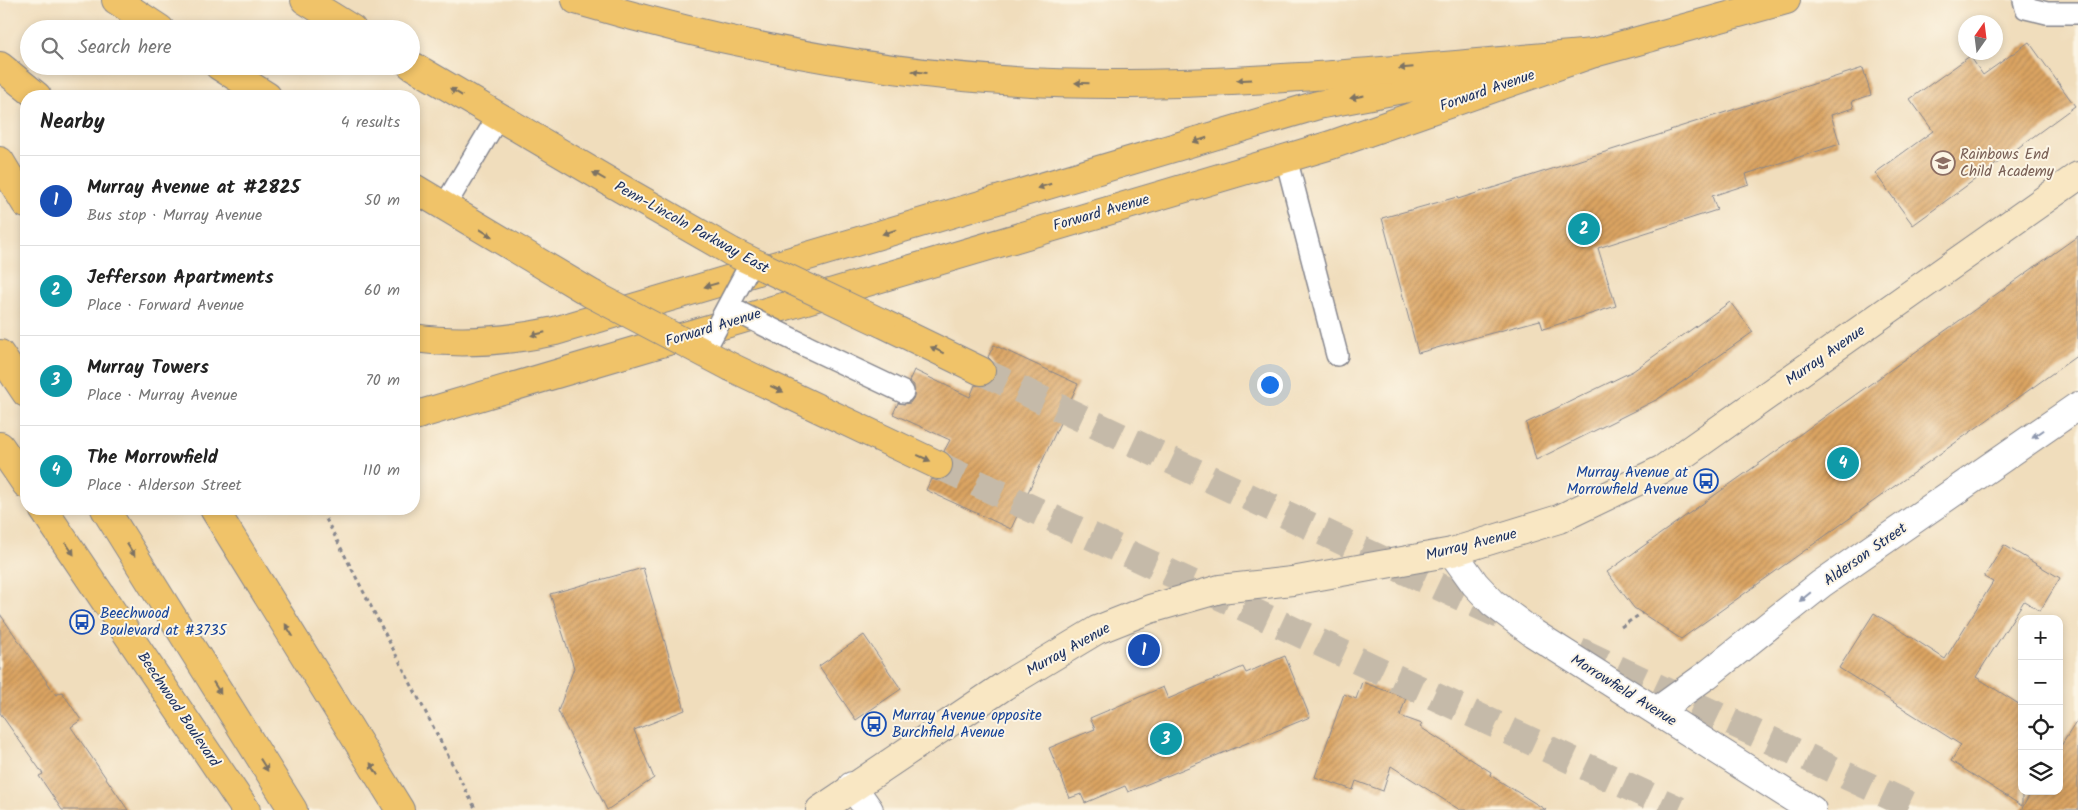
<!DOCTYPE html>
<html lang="en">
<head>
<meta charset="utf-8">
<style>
  :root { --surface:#fff; --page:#f6f6f6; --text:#222; --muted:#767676; --line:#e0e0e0; --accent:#7c3aed }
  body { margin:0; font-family:Kalam,sans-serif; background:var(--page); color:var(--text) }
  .controls { position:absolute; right:15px; bottom:15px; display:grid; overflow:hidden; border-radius:10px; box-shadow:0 2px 8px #0003 }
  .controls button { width:45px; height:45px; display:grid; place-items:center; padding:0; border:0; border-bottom:1px solid var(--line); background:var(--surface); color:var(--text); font:25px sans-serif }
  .compass { position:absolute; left:1958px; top:15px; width:45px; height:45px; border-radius:50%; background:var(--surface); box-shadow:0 2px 8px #0003; rotate:14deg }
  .you { position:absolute; left:1269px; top:384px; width:18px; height:18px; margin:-12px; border:4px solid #fff; border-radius:50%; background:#1a73e8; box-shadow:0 0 0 8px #1a73e833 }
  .badge { display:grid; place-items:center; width:32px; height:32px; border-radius:50%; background:var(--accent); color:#fff; font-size:16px; font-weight:700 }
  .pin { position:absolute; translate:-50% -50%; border:2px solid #fff; box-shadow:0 1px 5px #0006 }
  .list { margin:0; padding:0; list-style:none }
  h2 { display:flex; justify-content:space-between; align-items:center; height:65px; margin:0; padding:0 20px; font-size:21px }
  h2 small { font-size:16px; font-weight:400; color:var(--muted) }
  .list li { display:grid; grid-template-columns:32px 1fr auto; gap:15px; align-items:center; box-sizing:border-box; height:90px; padding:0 20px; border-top:1px solid var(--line) }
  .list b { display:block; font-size:19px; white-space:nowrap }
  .list p { margin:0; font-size:16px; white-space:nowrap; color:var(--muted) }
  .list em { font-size:16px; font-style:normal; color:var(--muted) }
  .icon { flex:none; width:28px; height:28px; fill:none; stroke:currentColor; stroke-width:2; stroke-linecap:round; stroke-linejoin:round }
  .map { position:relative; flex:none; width:2078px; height:810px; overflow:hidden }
  .search { position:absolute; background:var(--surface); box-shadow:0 2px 8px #0003; left:20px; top:20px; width:400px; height:55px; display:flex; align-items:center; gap:12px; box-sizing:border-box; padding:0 18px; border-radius:28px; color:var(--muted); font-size:19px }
  .panel { position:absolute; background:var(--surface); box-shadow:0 2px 8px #0003; left:20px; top:90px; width:400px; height:425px; border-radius:20px }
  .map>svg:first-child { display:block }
</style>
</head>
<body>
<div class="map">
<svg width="2078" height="810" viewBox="0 0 2078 810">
  <defs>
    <pattern id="building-hatch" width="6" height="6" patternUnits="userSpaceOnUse" patternTransform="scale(1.25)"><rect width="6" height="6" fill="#dba462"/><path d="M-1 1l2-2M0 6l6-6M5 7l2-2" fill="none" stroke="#b18654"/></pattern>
  </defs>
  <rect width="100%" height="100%" fill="#fcf5e5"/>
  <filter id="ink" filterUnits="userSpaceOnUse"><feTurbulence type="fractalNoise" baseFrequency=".02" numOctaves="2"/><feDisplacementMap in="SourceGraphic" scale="10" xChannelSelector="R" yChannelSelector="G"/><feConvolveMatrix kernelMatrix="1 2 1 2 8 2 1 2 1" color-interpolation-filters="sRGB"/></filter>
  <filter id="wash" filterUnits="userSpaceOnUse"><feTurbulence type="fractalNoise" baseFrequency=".0096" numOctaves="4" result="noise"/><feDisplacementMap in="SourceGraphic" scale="20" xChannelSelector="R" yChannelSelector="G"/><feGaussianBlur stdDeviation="1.12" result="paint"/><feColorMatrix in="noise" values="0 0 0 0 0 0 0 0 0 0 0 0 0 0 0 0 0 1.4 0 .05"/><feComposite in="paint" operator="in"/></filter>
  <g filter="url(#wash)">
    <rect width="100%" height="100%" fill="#f0ddbc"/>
    <g id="blocks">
      <!-- building -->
      <path fill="url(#building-hatch)" d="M 2029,42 L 2075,106 L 1913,225 L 1875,173 L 1933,131 L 1910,99 L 1970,56 L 1983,75 Z
        M 1863,68 L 1871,95 L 1852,101 L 1854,108 L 1831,115 L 1840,144 L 1746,174 L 1749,184 L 1712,196 L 1717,210 L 1598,248 L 1616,306 L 1543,329 L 1540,320 L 1418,353 L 1382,218 L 1457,197 L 1458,199 L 1671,131 L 1670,130 Z
        M 2078,236 L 2078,355 L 1681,639 L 1634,608 L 1607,572 Z
        M 1730,302 L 1753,332 L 1658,399 L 1536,460 L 1526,423 L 1633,371 Z
        M 994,345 L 1078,384 L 1011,529 L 926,490 L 931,479 L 939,481 L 946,478 L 952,471 L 953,463 L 951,457 L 944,451 L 950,440 L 893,414 L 898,403 L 904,404 L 910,403 L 914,397 L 914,385 L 909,381 L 914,370 L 970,397 L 975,385 L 983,386 L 990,384 L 995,377 L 997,370 L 994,363 L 988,357 Z
        M 2004,545 L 2060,578 L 2040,611 L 2024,601 L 1976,677 L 2022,706 L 2022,806 L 1951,761 L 1961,745 L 1839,668 L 1874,613 L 1945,659 L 1993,582 L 1984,577 Z
        M 643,568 L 685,710 L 634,730 L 654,778 L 607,810 L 558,711 L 574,668 L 550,594 Z
        M 0,614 L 56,695 L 62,692 L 81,720 L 71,727 L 128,810 L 62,810 L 39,776 L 43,774 L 0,713 Z
        M 864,635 L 901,689 L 856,720 L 819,666 Z
        M 1285,656 L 1310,717 L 1128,792 L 1125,786 L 1085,803 L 1081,794 L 1070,798 L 1049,748 L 1095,729 L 1090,718 L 1163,687 L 1168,699 L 1243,667 L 1246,673 Z
        M 1362,682 L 1406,698 L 1400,716 L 1422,724 L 1420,727 L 1491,772 L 1490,775 L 1546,810 L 1460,810 L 1391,766 L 1383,791 L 1356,781 L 1353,790 L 1315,777 L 1344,694 L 1356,699 Z
        M 2078,719 L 2078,810 L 2021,810 L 2032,791 L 2059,791 L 2059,749 Z"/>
    </g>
  </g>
  <g filter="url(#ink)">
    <use href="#blocks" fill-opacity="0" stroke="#86868d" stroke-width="1"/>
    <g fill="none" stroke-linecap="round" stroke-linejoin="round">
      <!-- highway-tunnel -->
      <path stroke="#c5baa9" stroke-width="28" stroke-dasharray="28 14" stroke-linecap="butt" d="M 981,371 L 1508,619
        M 938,465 L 1679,810
        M 1579,651 L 1920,810"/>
      <!-- lane casing -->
      <g stroke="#86868d" stroke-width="24">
        <path id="lane" d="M 2024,0 L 2026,8 L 2047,13 L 2078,13
          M 1286,158 L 1337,355
          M 444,207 L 498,117
          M 806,346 L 903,392"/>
      </g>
      <!-- street casing -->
      <g stroke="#86868d" stroke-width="30">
        <path id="street" d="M 1452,552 L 1475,584 L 1493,603 L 1533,633 L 1812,810
          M 1657,711 L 1707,675 L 1821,584 L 2078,406
          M 852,786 L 869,810"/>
      </g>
      <!-- secondary casing -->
      <g stroke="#86868d" stroke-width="30">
        <path id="secondary" d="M 820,810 L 1004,686 L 1097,630 L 1150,609 L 1220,589 L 1292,581 L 1452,552 L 1559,519 L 1663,469 L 2078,176"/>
      </g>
      <!-- primary casing -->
      <g stroke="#86868d" stroke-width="30">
        <path id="primary" d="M 0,66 L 37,96
          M 0,161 L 26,204
          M 414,338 C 462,345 508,341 555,331 L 1318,105 L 1493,72
          M 0,354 L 26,393
          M 414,416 L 1331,145 L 1594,53 L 1786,0
          M 0,446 L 26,484
          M 43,509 L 246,810
          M 105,509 L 293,810
          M 214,509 L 400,810"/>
      </g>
      <!-- highway casing -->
      <g stroke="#86868d" stroke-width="30">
        <path id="highway" d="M 116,0 L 160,29
          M 305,0 L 352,29
          M 576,0 C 749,51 929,84 1110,84 C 1271,84 1433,66 1594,53
          M 411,65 L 615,185 L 732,252
          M 219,66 L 267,96
          M 414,188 L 592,294
          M 882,323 L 981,371
          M 733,368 L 938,465"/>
      </g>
      <!-- path -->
      <path stroke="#86868d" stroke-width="3" stroke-dasharray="4 4" stroke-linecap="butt" d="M 326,519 L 476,810
        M 1621,627 L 1642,613"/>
      <!-- lane -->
      <use href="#lane" stroke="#fff" stroke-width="21"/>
      <!-- street -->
      <use href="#street" stroke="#fff" stroke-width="28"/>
      <!-- secondary -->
      <use href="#secondary" stroke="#f9e7c3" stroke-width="28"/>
      <!-- primary -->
      <use href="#primary" stroke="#f0c369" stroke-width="28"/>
      <!-- highway -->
      <use href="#highway" stroke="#f0c369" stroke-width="28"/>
      <!-- lane-bridge casing -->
      <g stroke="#86868d" stroke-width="24" stroke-linecap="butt">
        <path id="lane-bridge" d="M 728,307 L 806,346
          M 703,353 L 752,261"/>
      </g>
      <!-- highway-bridge casing -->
      <g stroke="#86868d" stroke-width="30" stroke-linecap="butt">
        <path id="highway-bridge" d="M 732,252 L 882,323
          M 592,294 L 733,368"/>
      </g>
      <!-- lane-bridge -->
      <use href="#lane-bridge" stroke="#fff" stroke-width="21"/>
      <!-- highway-bridge -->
      <use href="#highway-bridge" stroke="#f0c369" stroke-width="28"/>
    </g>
    <!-- one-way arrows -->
    <defs><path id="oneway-solid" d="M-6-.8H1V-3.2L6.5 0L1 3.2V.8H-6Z" transform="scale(1.25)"/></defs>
    <g fill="#7b7263">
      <use href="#oneway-solid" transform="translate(1406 68) rotate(175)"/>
      <use href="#oneway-solid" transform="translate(919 72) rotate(-173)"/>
      <use href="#oneway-solid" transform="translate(1244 80) rotate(177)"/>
      <use href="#oneway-solid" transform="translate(1082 83) rotate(-178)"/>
      <use href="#oneway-solid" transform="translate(456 92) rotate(-149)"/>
      <use href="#oneway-solid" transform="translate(1357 97) rotate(169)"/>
      <use href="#oneway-solid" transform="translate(1200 140) rotate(163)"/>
      <use href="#oneway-solid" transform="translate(599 176) rotate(-150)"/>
      <use href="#oneway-solid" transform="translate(1044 186) rotate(163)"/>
      <use href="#oneway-solid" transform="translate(889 232) rotate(163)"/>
      <use href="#oneway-solid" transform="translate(486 233) rotate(31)"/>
      <use href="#oneway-solid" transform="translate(711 285) rotate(164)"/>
      <use href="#oneway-solid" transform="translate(538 334) rotate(167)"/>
      <use href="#oneway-solid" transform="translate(937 350) rotate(-154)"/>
      <use href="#oneway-solid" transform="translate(777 389) rotate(25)"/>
      <use href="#oneway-solid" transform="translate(924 458) rotate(25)"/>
      <use href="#oneway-solid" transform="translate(70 549) rotate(56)"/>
      <use href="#oneway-solid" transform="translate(131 550) rotate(58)"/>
      <use href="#oneway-solid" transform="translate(289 630) rotate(-122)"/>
      <use href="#oneway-solid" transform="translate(217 688) rotate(58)"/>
      <use href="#oneway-solid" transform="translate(264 765) rotate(58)"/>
      <use href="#oneway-solid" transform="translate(374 769) rotate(-122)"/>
    </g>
    <g fill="#8d97ae">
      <use href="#oneway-solid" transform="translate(2038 434) rotate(145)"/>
      <use href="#oneway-solid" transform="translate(1805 597) rotate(141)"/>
    </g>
  </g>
  <!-- icons -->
  <defs>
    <g id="school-ring" transform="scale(1.25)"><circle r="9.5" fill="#fcf5e5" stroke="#8d6e63" stroke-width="1.5"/><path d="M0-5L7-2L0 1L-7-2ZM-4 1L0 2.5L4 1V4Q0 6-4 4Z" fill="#8d6e63"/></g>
    <g id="bus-ring" transform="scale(1.25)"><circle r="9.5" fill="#fcf5e5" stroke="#1a4fb4" stroke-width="1.5"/><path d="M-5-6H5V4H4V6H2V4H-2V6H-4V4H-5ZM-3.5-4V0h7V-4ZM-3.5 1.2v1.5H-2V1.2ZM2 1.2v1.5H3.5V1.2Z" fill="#1a4fb4"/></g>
  </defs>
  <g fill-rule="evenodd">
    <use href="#school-ring" x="1943" y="163"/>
    <use href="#bus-ring" x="1706" y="481"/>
    <use href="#bus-ring" x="82" y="622"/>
    <use href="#bus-ring" x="874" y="724"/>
  </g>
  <g text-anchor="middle" stroke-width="4" stroke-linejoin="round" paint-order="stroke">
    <!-- street labels -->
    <g font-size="15" fill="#1b2f5e" stroke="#fcf5e5">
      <text transform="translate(1487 90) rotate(-19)" y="5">Forward Avenue</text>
      <text transform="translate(1101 212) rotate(-16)" y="5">Forward Avenue</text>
      <text transform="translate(692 227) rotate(29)" y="5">Penn-Lincoln Parkway East</text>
      <text transform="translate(713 327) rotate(-17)" y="5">Forward Avenue</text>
      <text transform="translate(1825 355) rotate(-35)" y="5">Murray Avenue</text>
      <text transform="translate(1471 544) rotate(-14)" y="5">Murray Avenue</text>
      <text transform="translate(1865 554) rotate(-35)" y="5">Alderson Street</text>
      <text transform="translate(1068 649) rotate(-29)" y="5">Murray Avenue</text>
      <text transform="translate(1624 690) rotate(32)" y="5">Morrowfield Avenue</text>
      <text transform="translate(179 709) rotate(56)" y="5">Beechwood Boulevard</text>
    </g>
    <!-- education labels -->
    <g font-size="15" fill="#785e54" stroke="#fcf5e5" text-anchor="start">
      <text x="1960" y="159">Rainbows End<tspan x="1960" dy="17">Child Academy</tspan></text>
    </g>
    <!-- transit labels -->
    <g font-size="15" fill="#164399" stroke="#fcf5e5" text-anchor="start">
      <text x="1688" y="477" text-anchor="end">Murray Avenue at<tspan x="1688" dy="17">Morrowfield Avenue</tspan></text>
      <text x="100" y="618">Beechwood<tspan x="100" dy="17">Boulevard at #3735</tspan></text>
      <text x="892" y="720">Murray Avenue opposite<tspan x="892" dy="17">Burchfield Avenue</tspan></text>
    </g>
  </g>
</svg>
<div class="controls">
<button>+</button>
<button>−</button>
<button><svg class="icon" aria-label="locate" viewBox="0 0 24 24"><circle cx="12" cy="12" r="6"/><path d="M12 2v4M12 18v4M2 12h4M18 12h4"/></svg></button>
<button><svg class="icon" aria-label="layers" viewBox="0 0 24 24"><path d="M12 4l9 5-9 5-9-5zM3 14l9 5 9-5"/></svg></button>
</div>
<svg class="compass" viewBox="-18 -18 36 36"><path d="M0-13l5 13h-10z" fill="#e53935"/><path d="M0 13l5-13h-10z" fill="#767676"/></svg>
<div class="you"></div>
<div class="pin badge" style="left:1144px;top:650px;background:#1a4fb4">1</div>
<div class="pin badge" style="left:1584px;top:229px;background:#0f9aa8">2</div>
<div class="pin badge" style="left:1166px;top:739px;background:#0f9aa8">3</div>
<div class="pin badge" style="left:1843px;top:463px;background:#0f9aa8">4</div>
<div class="search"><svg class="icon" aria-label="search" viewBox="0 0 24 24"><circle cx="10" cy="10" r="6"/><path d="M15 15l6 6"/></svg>Search here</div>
<section class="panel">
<h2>Nearby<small>4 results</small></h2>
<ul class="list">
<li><span class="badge" style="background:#1a4fb4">1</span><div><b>Murray Avenue at #2825</b><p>Bus stop · Murray Avenue</p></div><em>50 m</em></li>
<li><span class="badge" style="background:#0f9aa8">2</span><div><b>Jefferson Apartments</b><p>Place · Forward Avenue</p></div><em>60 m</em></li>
<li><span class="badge" style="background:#0f9aa8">3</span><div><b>Murray Towers</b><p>Place · Murray Avenue</p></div><em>70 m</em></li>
<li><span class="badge" style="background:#0f9aa8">4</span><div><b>The Morrowfield</b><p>Place · Alderson Street</p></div><em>110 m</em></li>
</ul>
</section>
</div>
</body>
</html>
